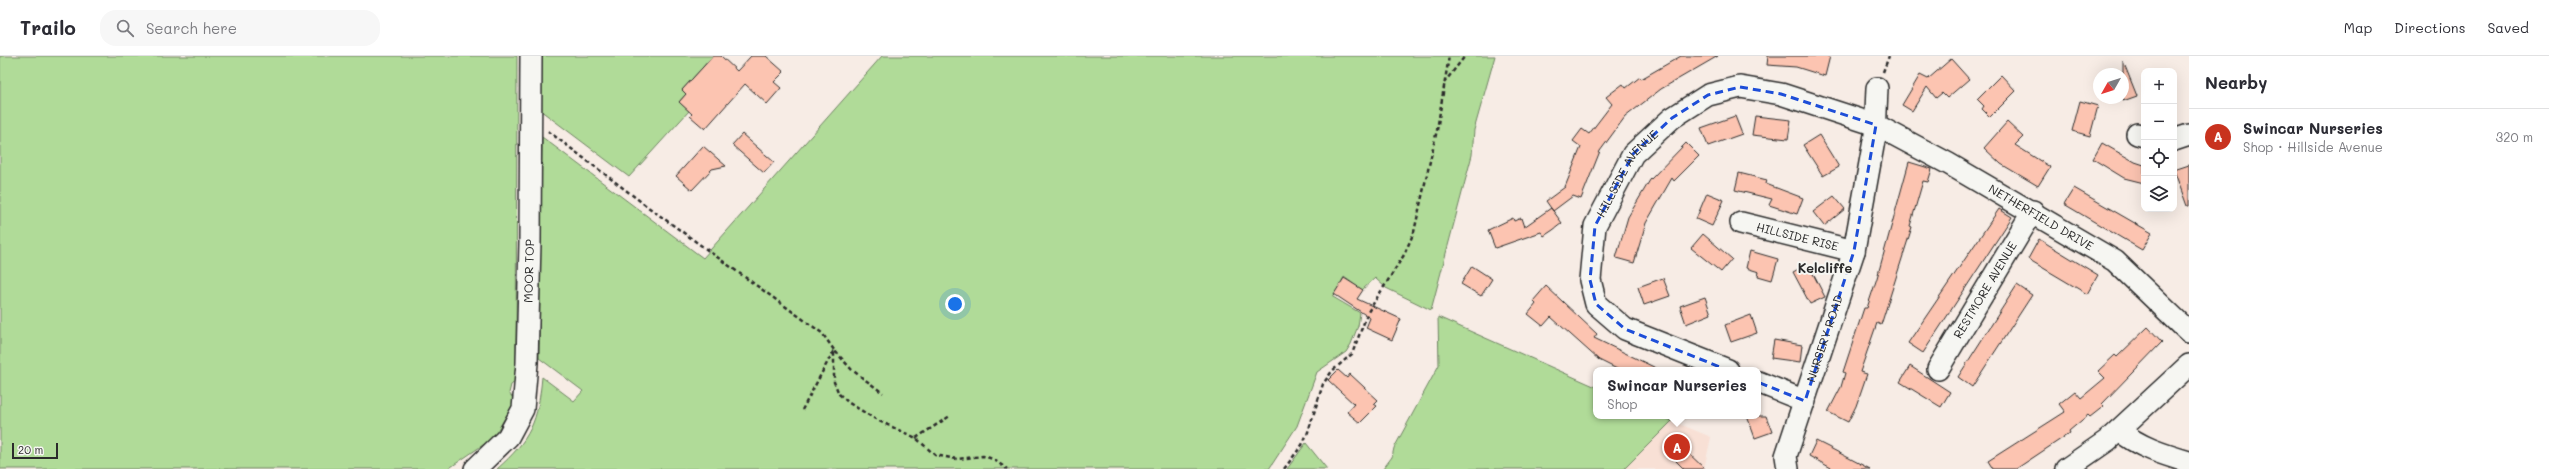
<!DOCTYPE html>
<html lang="en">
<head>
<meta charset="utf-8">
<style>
  :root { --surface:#fff; --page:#f7f7f7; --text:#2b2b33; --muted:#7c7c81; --line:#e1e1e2; --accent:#c8321e }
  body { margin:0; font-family:Mali,sans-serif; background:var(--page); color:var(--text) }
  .controls { position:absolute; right:12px; top:12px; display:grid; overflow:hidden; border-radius:8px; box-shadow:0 4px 16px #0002 }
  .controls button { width:36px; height:36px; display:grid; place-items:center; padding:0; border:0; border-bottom:1px solid var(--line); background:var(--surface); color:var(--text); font:20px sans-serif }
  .compass { position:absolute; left:2093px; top:12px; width:36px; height:36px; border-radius:50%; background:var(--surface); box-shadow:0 4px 16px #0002; rotate:231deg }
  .scale { position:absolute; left:12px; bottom:10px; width:46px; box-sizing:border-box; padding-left:4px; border:2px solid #2b2b2b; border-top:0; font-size:11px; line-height:14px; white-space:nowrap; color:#2b2b2b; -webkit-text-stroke:3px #f6f6f2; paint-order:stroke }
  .you { position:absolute; left:955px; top:248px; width:14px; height:14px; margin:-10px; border:3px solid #fff; border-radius:50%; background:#1a73e8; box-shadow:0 0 0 6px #1a73e833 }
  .badge { display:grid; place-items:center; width:26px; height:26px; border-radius:50%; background:var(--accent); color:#fff; font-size:13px; font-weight:700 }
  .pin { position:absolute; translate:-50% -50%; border:2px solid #fff; box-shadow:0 1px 4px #0006 }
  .popup { position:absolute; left:1593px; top:311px; width:168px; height:52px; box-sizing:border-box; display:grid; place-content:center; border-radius:8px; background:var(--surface); filter:drop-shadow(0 1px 3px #0005); font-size:13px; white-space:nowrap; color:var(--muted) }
  .popup b { font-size:15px; color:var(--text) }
  .popup::after { content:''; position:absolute; left:50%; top:100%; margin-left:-8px; border:8px solid transparent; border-top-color:var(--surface) }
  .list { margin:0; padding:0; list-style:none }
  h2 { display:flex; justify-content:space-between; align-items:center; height:52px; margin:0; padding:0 16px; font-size:17px }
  h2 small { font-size:13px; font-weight:400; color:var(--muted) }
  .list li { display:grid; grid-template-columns:26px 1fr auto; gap:12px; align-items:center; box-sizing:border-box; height:56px; padding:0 16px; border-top:1px solid var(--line) }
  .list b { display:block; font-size:15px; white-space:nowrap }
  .list p { margin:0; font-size:13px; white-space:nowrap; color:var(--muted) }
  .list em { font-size:13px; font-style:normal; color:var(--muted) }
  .icon { flex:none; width:22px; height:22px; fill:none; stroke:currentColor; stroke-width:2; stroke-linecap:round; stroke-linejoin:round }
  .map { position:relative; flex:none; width:2189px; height:413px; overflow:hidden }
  header { display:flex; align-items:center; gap:24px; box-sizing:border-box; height:56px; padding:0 20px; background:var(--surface); border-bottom:1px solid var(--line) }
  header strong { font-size:19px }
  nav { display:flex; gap:22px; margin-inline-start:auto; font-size:14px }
  .search { width:280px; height:36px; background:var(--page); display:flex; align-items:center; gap:10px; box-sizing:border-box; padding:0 14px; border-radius:16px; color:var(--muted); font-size:15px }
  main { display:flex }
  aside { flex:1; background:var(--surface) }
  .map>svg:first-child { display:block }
</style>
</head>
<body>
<header>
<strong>Trailo</strong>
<div class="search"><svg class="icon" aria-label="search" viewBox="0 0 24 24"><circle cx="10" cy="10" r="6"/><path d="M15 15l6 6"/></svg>Search here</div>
<nav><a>Map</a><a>Directions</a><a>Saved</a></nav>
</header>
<main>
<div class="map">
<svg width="2189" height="413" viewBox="0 0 2189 413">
  <rect width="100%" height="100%" fill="#f7ece5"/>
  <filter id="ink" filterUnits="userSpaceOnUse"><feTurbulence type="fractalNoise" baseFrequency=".025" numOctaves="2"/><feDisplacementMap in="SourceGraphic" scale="8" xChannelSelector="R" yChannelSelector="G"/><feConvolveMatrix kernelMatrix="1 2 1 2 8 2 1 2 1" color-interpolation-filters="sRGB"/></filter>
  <g filter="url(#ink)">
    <!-- built -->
    <path fill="#f8e0d5" d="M 1672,365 L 1711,381 L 1704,413 L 1624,413 Z"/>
    <!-- green -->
    <path fill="#b0db98" stroke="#6e8362" d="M 0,0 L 517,0 L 516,325 L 511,329 L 509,337 L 515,345 L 493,382 L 448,413 L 0,413 Z
      M 541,0 L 713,0 L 682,34 L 686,38 L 679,46 L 689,55 L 629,121 L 540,54 Z
      M 882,0 L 1495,0 L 1474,74 L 1472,99 L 1431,254 L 1386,232 L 1375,222 L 1362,234 L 1344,221 L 1333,241 L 1360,257 L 1358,270 L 1351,288 L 1346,296 L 1317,316 L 1297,370 L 1269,413 L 497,413 C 531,383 538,365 542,321 L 574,345 L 583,335 L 539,302 L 542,81 L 703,202 Z
      M 1438,261 L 1596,331 L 1596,360 L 1661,360 L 1672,365 L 1624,413 L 1383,413 L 1392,401 L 1394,392 L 1439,309 Z
      M 1306,387 L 1327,413 L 1287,413 Z"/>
    <!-- building -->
    <path fill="#fcc4b1" stroke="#2b2b2b" d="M 713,0 L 721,0 L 737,15 L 751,0 L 766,0 L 784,16 L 774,26 L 781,32 L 767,48 L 745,28 L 705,73 L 690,60 L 692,58 L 679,46 L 686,38 L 682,34 Z
      M 1681,0 L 1718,0 L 1661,33 L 1625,61 L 1600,95 L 1581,143 L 1573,140 L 1553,155 L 1546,145 L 1565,131 L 1581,91 L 1573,85 L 1582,73 L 1589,78 L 1612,48 L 1606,41 L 1623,28 L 1626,32 L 1640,21 L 1641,23 Z
      M 1768,0 L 1830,0 L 1825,20 L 1796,11 L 1767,9 Z
      M 1951,3 L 1969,23 L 1947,42 L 1942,37 L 1936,42 L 1927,31 L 1912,55 L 1902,49 L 1920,19 L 1928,23 Z
      M 2123,5 L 2137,40 L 2123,45 Z
      M 2001,19 L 2016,35 L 1990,61 L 1982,53 L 1984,50 L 1977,43 Z
      M 2080,45 L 2098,50 L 2090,80 L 2072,75 Z
      M 1735,60 L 1742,78 L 1708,90 L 1701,72 Z
      M 1755,60 L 1791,64 L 1788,83 L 1752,79 Z
      M 2007,66 L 2023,81 L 2015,89 L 2050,111 L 2038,130 L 2001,108 L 1984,92 Z
      M 742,78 L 774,106 L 764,117 L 732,89 Z
      M 1819,79 L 1839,111 L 1823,120 L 1803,89 Z
      M 1686,87 L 1699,100 L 1674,125 L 1672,122 L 1646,167 L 1634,207 L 1616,202 L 1628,161 L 1650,124 Z
      M 2102,87 L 2135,106 L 2144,109 L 2144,127 L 2124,122 L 2093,103 Z
      M 703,90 L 726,110 L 712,113 L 692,134 L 676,120 Z
      M 1909,106 L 1932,113 L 1928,126 L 1923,125 L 1910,170 L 1912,171 L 1881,269 L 1877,267 L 1860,316 L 1867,318 L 1856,350 L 1848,366 L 1828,356 L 1841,331 L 1845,317 L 1843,316 L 1864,252 L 1867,252 L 1877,222 Z
      M 2189,109 L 2189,150 L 2187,150 L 2174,114 Z
      M 1739,117 L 1767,124 L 1766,128 L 1803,142 L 1797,158 L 1769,149 L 1772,143 L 1735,134 Z
      M 2074,132 L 2152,177 L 2142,194 L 2064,148 Z
      M 1707,137 L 1724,144 L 1712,170 L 1696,163 Z
      M 1834,140 L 1845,153 L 1824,170 L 1813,156 Z
      M 1551,152 L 1562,167 L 1553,174 L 1544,180 L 1541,176 L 1495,192 L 1488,174 L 1513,162 L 1514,165 L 1521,162 L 1524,171 Z
      M 1999,153 L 2012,161 L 1923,297 L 1908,287 Z
      M 1703,178 L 1732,203 L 1721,216 L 1691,192 Z
      M 2039,183 L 2098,219 L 2087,238 L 2028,203 Z
      M 1750,195 L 1778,203 L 1772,224 L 1758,220 L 1759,216 L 1746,212 Z
      M 1808,208 L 1825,241 L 1810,248 L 1793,216 Z
      M 1472,210 L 1492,223 L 1481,240 L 1461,228 Z
      M 1344,222 L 1363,234 L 1357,243 L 1401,263 L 1392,284 L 1366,272 L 1370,262 L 1334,238 Z
      M 1663,222 L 1670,240 L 1644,249 L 1638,231 Z
      M 2017,229 L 2032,239 L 1972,331 L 1958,321 Z
      M 1546,230 L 1597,278 L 1594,282 L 1660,314 L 1619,314 L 1599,304 L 1551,261 L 1543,270 L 1528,258 L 1536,248 L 1533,245 Z
      M 1705,241 L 1711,258 L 1686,268 L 1680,250 Z
      M 1751,259 L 1757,277 L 1731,286 L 1725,269 Z
      M 2148,271 L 2162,286 L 2102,348 L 2104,350 L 2090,361 L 2088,359 L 2069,375 L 2070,377 L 2016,413 L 1993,413 L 1988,405 L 2065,356 L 2059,348 L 2075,335 L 2081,342 L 2105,322 L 2098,315 L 2115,299 L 2117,301 Z
      M 1774,284 L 1802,289 L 1800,306 L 1771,302 Z
      M 1910,310 L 1950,336 L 1941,351 L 1900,326 Z
      M 1338,314 L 1347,322 L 1350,318 L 1378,344 L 1374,348 L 1377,350 L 1360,367 L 1347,356 L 1354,348 L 1328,324 Z
      M 1747,360 L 1766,360 L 1772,376 L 1755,382 Z
      M 1816,385 L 1828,391 L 1870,413 L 1833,413 L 1809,400 Z
      M 1686,395 L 1705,413 L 1684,413 L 1676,405 Z"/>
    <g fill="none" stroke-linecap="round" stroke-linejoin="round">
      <!-- minor casing -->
      <g stroke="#2b2b2b" stroke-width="24">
        <g id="minor">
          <path d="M 2137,78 L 2144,80"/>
          <path d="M 2174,84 L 2189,79"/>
          <path id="s1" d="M 1741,167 L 1854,195"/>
          <path id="s2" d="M 1938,313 L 2033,155"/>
          <path id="s3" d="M 1728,314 L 1625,273 L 1596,248 L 1590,224 L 1595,170 L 1633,98 L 1672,62 L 1708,39 L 1740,31 L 1781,38 L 1876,69 L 1949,108 L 2115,205 L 2189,276"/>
          <path d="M 1758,326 L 1805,345"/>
          <path d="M 2119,374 C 2138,391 2165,399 2189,406"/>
          <path id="s4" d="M 475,413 L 508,381 L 523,353 L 527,307 L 530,186 L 531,0"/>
          <path id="s5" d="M 1788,413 L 1786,400 L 1854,195 L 1875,79 L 1877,32"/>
          <path d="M 2066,413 L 2108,384 L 2189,309"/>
        </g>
      </g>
      <!-- path -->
      <path stroke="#2b2b2b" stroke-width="2.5" stroke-dasharray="4 3" stroke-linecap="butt" d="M 1883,16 L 1889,0
        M 1444,27 L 1465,0
        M 548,75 L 648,151 L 822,277 L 834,294 L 834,326 L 839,338 L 849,347 L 877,364 L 916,382 L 935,399 L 957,403 L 983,400 L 993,403 L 1007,413
        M 802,354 L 834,294 L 852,314 L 883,337
        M 916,382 L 950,360
        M 1284,413 L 1302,389 L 1308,376 L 1323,328 L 1332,315 L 1352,298 L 1368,256 L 1404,199 L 1414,176 L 1437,74 L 1449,0"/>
      <!-- minor -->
      <use href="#minor" stroke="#f6f6f2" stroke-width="21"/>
    </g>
  </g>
  <!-- marked area -->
  <path fill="none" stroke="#1d4ed8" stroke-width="3" stroke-dasharray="8 5" stroke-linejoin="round" d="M 1740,31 L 1781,38 L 1876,69 L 1854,195 L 1805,345 L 1625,273 L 1596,248 L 1590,224 L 1595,170 L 1633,98 L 1672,62 L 1708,39 Z"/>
  <g text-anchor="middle" stroke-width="4" stroke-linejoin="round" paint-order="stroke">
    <!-- street labels -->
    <g font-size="12" fill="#2b2b2b" stroke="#f6f6f2">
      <text dy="4" stroke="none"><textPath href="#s3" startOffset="290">HILLSIDE AVENUE</textPath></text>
      <text dy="4" stroke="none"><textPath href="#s3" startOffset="769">NETHERFIELD DRIVE</textPath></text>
      <text dy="4" stroke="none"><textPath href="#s1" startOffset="58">HILLSIDE RISE</textPath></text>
      <text dy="4" stroke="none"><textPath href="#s4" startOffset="216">MOOR TOP</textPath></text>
      <text dy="4" stroke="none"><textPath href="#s2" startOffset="92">RESTMORE AVENUE</textPath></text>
      <text dy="4" stroke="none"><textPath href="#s5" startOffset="137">NURSERY ROAD</textPath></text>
    </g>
    <!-- neighbourhood labels -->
    <g font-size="13" font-weight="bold" fill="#2b2b2b" stroke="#f6f6f2">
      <text x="1825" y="217">Kelcliffe</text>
    </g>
  </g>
</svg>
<div class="controls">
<button>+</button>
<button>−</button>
<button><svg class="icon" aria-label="locate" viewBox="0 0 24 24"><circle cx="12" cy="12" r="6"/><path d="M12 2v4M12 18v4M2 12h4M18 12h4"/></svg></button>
<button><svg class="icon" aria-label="layers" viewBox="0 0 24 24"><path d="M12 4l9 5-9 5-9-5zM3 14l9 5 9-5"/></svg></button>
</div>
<svg class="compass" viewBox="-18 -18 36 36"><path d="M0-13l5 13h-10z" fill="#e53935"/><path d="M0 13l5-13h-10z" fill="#7c7c81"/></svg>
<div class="scale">20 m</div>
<div class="you"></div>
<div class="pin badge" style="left:1677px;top:391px">A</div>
<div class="popup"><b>Swincar Nurseries</b>Shop</div>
</div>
<aside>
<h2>Nearby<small></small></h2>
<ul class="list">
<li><span class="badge">A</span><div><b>Swincar Nurseries</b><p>Shop · Hillside Avenue</p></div><em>320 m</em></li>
</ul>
</aside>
</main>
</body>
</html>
